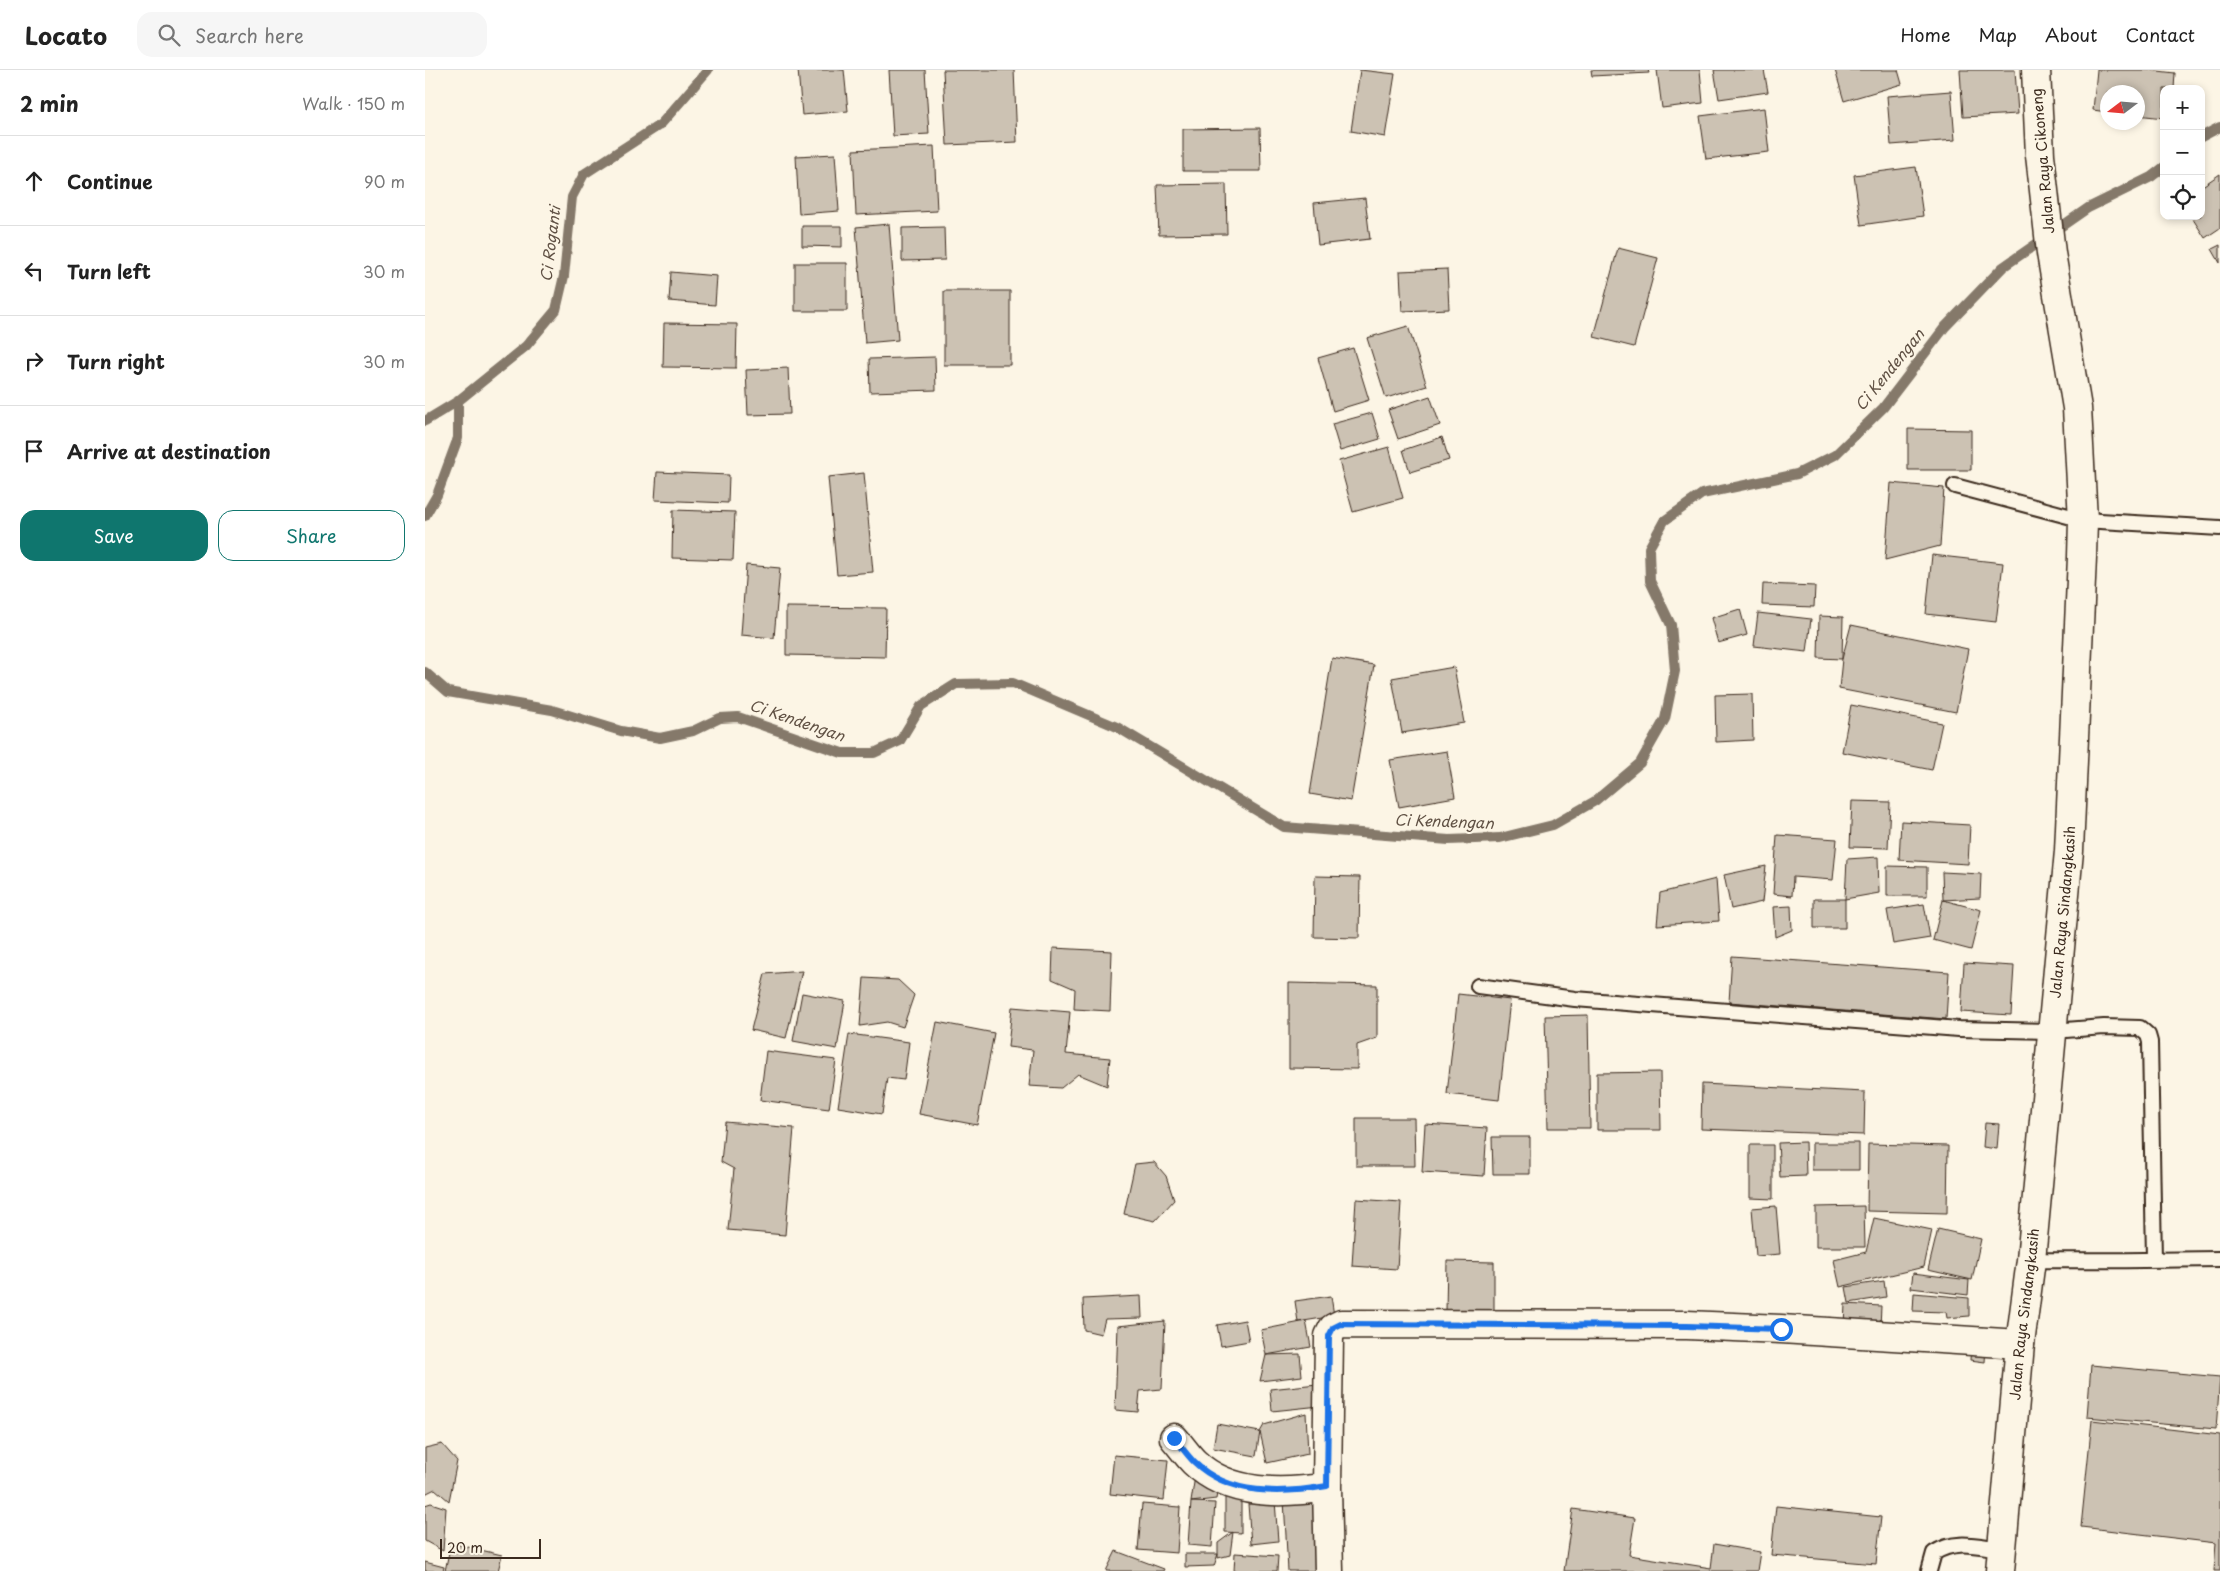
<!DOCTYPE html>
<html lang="en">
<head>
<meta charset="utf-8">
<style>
  :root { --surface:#fff; --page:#f6f6f6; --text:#222; --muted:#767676; --line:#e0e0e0; --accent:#0f766e }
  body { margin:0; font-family:"Playpen Sans",sans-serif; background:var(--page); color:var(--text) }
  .controls { position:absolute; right:15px; top:15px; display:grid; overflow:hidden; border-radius:10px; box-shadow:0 2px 8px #0003 }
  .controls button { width:45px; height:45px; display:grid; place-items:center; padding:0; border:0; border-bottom:1px solid var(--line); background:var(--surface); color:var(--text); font:25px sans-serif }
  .compass { position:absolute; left:1675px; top:15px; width:45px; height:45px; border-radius:50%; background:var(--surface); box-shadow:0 2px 8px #0003; rotate:254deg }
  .scale { position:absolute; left:15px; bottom:12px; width:101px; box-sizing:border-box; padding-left:5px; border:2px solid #3b2a1e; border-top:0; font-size:14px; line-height:18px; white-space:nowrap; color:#3b2a1e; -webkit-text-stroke:4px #fcf5e5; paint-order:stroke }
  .stop { position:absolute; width:15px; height:15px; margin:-11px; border:4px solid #1a73e8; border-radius:50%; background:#fff }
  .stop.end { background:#1a73e8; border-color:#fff; box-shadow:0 1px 5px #0008 }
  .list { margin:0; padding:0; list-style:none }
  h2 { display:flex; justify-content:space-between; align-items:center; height:65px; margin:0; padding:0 20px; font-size:21px }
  h2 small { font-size:16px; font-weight:400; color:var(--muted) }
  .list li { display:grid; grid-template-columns:32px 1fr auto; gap:15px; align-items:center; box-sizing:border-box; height:90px; padding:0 20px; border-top:1px solid var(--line) }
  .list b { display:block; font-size:19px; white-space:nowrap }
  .list em { font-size:16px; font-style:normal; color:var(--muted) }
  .actions { display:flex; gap:10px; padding:15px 20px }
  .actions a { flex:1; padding:11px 0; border:1px solid var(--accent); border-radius:15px; text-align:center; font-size:18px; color:var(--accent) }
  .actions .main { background:var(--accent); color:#fff }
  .icon { flex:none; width:28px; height:28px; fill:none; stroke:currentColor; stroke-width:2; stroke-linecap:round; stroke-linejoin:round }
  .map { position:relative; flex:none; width:1795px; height:1501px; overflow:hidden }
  header { display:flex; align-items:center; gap:30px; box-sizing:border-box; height:70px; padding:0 25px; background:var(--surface); border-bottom:1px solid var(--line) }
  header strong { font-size:24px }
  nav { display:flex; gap:28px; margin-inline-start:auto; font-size:18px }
  .search { width:350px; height:45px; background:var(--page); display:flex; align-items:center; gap:12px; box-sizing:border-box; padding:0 18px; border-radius:15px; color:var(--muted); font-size:19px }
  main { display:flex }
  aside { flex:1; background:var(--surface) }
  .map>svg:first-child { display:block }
</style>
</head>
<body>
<header>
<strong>Locato</strong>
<div class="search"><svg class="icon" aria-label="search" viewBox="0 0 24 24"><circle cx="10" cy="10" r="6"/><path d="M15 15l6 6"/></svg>Search here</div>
<nav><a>Home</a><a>Map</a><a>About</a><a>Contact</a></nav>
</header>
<main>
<aside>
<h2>2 min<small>Walk · 150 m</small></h2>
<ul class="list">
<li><svg class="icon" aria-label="ahead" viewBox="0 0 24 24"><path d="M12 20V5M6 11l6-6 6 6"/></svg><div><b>Continue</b></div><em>90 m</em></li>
<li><svg class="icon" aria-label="left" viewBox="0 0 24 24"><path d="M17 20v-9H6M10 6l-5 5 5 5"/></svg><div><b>Turn left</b></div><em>30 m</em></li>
<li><svg class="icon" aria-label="right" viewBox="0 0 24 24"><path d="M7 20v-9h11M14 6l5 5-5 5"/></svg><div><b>Turn right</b></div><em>30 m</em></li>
<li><svg class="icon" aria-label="arrive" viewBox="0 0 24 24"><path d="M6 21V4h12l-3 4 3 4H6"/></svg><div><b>Arrive at destination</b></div></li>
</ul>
<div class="actions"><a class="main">Save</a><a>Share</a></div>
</aside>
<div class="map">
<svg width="1795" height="1501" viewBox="0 0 1795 1501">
  <rect width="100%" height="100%" fill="#fcf5e5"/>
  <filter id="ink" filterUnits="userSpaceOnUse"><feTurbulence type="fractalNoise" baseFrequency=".02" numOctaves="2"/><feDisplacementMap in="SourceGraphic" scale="10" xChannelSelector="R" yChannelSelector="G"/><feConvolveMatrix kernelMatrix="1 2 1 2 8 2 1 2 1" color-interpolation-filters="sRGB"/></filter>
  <g filter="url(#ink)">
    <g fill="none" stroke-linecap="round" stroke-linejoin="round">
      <!-- stream -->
      <path stroke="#85796b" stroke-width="10" d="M 1776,67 L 1795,57
        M 0,351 L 33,331 L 101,276 L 131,240 L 139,206 L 147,127 L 159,104 L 236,54 L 283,0
        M 0,446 L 12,425 L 33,368 L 33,331
        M 0,602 L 23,622 L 127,640 L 196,661 L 235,668 L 268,661 L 295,648 L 313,647 L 417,683 L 449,683 L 475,671 L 496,636 L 531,614 L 588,613 L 692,657 L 859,757 L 1024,770 L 1075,768 L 1128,755 L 1170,731 L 1215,693 L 1240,649 L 1250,601 L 1246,555 L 1225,511 L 1224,478 L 1239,451 L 1277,424 L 1372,404 L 1410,385 L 1458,338 L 1520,257 L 1578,197 L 1663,138 L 1726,107 L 1739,97"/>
    </g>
    <!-- building -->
    <path fill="#ccc2b3" stroke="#3b2a1e" d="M 373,0 L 419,0 L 423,41 L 377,45 Z
      M 464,0 L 500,0 L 504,64 L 468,66 Z
      M 518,0 L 589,0 L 592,72 L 522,75 Z
      M 935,0 L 970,4 L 960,67 L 926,61 Z
      M 1166,0 L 1223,0 L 1224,3 L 1167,6 Z
      M 1232,0 L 1275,0 L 1278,33 L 1237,38 Z
      M 1289,0 L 1339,0 L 1343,22 L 1294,29 Z
      M 1410,0 L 1473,0 L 1477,14 L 1419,31 Z
      M 1535,0 L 1590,0 L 1593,44 L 1538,47 Z
      M 1672,0 L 1724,0 L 1750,3 L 1749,19 L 1739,19 L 1739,48 L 1712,45 L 1712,22 L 1682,22 L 1682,42 L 1668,40 Z
      M 1526,21 L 1530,70 L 1466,75 L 1462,26 Z
      M 1339,38 L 1344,82 L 1281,89 L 1275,46 Z
      M 835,58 L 836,101 L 758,101 L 758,59 Z
      M 509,76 L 512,141 L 431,145 L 428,80 Z
      M 410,84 L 414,141 L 374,144 L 371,86 Z
      M 1491,97 L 1498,146 L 1436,155 L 1429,105 Z
      M 1795,104 L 1795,158 L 1780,168 L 1766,146 L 1776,146 L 1776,117 Z
      M 801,114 L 802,164 L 734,165 L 732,115 Z
      M 940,128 L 945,169 L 893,175 L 889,133 Z
      M 464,154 L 473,270 L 440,273 L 431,157 Z
      M 377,156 L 417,156 L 417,177 L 377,176 Z
      M 519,157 L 520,190 L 477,191 L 477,158 Z
      M 1795,175 L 1795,193 L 1787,179 Z
      M 1193,178 L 1233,188 L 1209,277 L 1169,267 Z
      M 370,193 L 422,193 L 422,241 L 370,241 Z
      M 1022,199 L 1024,239 L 977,241 L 975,201 Z
      M 246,202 L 292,206 L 290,235 L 244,231 Z
      M 519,221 L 585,221 L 585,295 L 519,295 Z
      M 239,253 L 312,254 L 311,298 L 238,297 Z
      M 983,256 L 1002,316 L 961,328 L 942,268 Z
      M 928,278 L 944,330 L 908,341 L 893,288 Z
      M 510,287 L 511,320 L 445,322 L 444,289 Z
      M 363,298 L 365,344 L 323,345 L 321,300 Z
      M 1005,326 L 1015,355 L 973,369 L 963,340 Z
      M 947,343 L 955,369 L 915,381 L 907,354 Z
      M 1483,359 L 1546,360 L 1546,400 L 1483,400 Z
      M 1017,367 L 1024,390 L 985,402 L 978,380 Z
      M 964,377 L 978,428 L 928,442 L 914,391 Z
      M 232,402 L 304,405 L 303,433 L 230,430 Z
      M 439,403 L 448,502 L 412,505 L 403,407 Z
      M 1466,413 L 1519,418 L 1515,476 L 1460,490 Z
      M 248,440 L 310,442 L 308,490 L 247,488 Z
      M 1507,485 L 1578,493 L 1571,552 L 1501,544 Z
      M 321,495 L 355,498 L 349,568 L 316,565 Z
      M 1338,514 L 1390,516 L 1389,537 L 1337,535 Z
      M 361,537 L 461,538 L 460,587 L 361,585 Z
      M 1315,539 L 1322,565 L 1293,573 L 1286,548 Z
      M 1333,543 L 1386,549 L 1382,582 L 1329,576 Z
      M 1394,546 L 1418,547 L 1417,589 L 1393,588 Z
      M 1426,555 L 1543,579 L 1531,642 L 1414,619 L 1417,589 Z
      M 907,588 L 949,595 L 926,731 L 885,724 Z
      M 1029,597 L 1039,653 L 977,663 L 967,608 Z
      M 1327,624 L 1328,670 L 1291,672 L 1290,625 Z
      M 1426,635 L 1517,653 L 1507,700 L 1417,682 Z
      M 1022,681 L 1030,727 L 974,737 L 965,690 Z
      M 1427,731 L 1465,732 L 1463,778 L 1425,777 Z
      M 1476,751 L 1545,755 L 1543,794 L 1474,790 Z
      M 1352,765 L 1412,769 L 1408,810 L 1368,807 L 1367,826 L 1348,824 Z
      M 1453,787 L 1454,823 L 1420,829 L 1422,789 Z
      M 1341,796 L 1337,832 L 1306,839 L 1299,805 Z
      M 1462,796 L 1502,797 L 1502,826 L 1462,826 Z
      M 1517,802 L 1556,804 L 1555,828 L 1518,830 Z
      M 890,806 L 935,807 L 934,868 L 889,867 Z
      M 1291,809 L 1294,851 L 1232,855 L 1235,823 Z
      M 1389,829 L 1420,829 L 1420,858 L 1389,858 Z
      M 1518,830 L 1556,840 L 1546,880 L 1508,870 Z
      M 1499,834 L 1505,868 L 1468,874 L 1462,840 Z
      M 1366,836 L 1367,860 L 1350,867 L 1348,837 Z
      M 628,878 L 687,881 L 685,941 L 649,939 L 650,919 L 627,909 Z
      M 1307,886 L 1524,902 L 1521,949 L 1304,932 Z
      M 1539,893 L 1589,896 L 1586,945 L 1536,942 Z
      M 377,901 L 361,968 L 326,960 L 340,904 Z
      M 439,908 L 473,910 L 489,925 L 478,957 L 462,952 L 435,956 Z
      M 864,913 L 952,915 L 952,968 L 932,975 L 932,999 L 864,998 Z
      M 377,923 L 420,931 L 412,979 L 368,971 Z
      M 1033,924 L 1085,930 L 1074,1030 L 1022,1024 Z
      M 587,937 L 645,942 L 641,984 L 685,988 L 682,1016 L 653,1004 L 636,1018 L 604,1016 L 608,980 L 583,977 Z
      M 1163,945 L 1165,1058 L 1123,1058 L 1120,946 Z
      M 512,952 L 569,963 L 552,1055 L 494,1044 Z
      M 424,964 L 484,972 L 479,1010 L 462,1008 L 457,1044 L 413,1037 Z
      M 341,981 L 411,990 L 404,1039 L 335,1030 Z
      M 1235,1002 L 1236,1060 L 1172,1060 L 1172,1003 Z
      M 1277,1014 L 1440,1022 L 1439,1065 L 1276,1059 Z
      M 931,1048 L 989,1048 L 990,1096 L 931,1096 Z
      M 300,1052 L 369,1058 L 360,1165 L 303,1160 L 309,1099 L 296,1092 Z
      M 1560,1053 L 1574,1054 L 1572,1079 L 1558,1077 Z
      M 1000,1054 L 1062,1058 L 1059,1106 L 997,1102 Z
      M 1067,1067 L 1105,1067 L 1105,1104 L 1068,1104 Z
      M 1380,1072 L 1381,1106 L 1355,1107 L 1353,1073 Z
      M 1387,1073 L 1434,1073 L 1434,1100 L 1387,1100 Z
      M 1443,1074 L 1523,1076 L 1522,1143 L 1442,1141 Z
      M 1325,1075 L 1348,1075 L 1348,1129 L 1325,1128 Z
      M 729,1092 L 741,1106 L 749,1130 L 730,1151 L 699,1144 L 710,1094 Z
      M 931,1129 L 976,1132 L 972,1199 L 927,1196 Z
      M 1351,1136 L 1355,1184 L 1331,1186 L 1327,1138 Z
      M 1439,1136 L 1440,1177 L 1391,1177 L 1391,1137 Z
      M 1449,1148 L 1507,1160 L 1499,1197 L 1415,1217 L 1409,1190 L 1441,1182 Z
      M 1513,1159 L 1556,1169 L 1547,1210 L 1503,1200 Z
      M 1022,1191 L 1069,1192 L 1069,1242 L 1021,1241 Z
      M 1488,1203 L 1544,1210 L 1543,1225 L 1486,1218 Z
      M 1459,1211 L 1461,1227 L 1424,1233 L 1421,1217 Z
      M 1489,1223 L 1544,1228 L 1544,1246 L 1522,1248 L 1521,1242 L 1488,1241 Z
      M 716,1226 L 717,1248 L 680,1249 L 676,1264 L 659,1260 L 658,1229 Z
      M 906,1226 L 909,1246 L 873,1252 L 870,1231 Z
      M 1420,1234 L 1456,1236 L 1455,1257 L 1419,1256 Z
      M 820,1250 L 824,1271 L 796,1276 L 792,1255 Z
      M 740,1251 L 737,1319 L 715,1321 L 713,1342 L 690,1340 L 693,1256 Z
      M 881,1251 L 886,1277 L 841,1285 L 836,1260 Z
      M 1546,1275 L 1561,1277 L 1560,1292 L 1545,1290 Z
      M 875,1284 L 877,1306 L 835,1311 L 841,1285 Z
      M 1666,1295 L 1795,1307 L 1791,1359 L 1662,1347 Z
      M 892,1314 L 895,1336 L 847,1341 L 845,1319 Z
      M 881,1343 L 883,1384 L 842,1393 L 835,1362 L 839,1355 Z
      M 1667,1350 L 1795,1365 L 1795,1501 L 1789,1501 L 1791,1473 L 1656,1457 Z
      M 792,1354 L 835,1362 L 831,1386 L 788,1378 Z
      M 17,1374 L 32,1391 L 24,1431 L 10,1419 L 0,1424 L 0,1378 Z
      M 689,1385 L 743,1390 L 739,1430 L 685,1424 Z
      M 770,1406 L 794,1411 L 791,1429 L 766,1432 Z
      M 800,1422 L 816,1422 L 816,1463 L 800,1462 Z
      M 894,1428 L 898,1501 L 863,1501 L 859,1430 Z
      M 850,1431 L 853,1471 L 826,1474 L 823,1434 Z
      M 766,1432 L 790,1433 L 787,1477 L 763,1475 Z
      M 6,1433 L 21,1438 L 18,1481 L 0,1471 L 0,1435 Z
      M 717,1434 L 755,1437 L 752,1483 L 713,1480 Z
      M 1351,1436 L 1456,1447 L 1451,1494 L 1346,1485 Z
      M 1148,1439 L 1210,1448 L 1204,1485 L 1286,1498 L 1289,1474 L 1335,1482 L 1332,1501 L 1139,1501 Z
      M 808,1462 L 805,1485 L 793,1488 L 793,1473 Z
      M 26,1473 L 77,1485 L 73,1501 L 20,1501 Z
      M 691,1481 L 739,1499 L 738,1501 L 681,1501 Z
      M 810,1483 L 853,1486 L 852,1501 L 809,1501 Z
      M 760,1484 L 793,1484 L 789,1496 L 760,1497 Z
      M 0,1492 L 19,1497 L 18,1501 L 0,1501 Z"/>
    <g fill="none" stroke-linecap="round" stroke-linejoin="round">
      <!-- service casing -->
      <g stroke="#3b2a1e" stroke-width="18">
        <path id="service" d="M 1530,416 L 1658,450 L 1795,458
          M 1053,916 L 1150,929 L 1534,959 L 1628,961 L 1679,957 L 1715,958 L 1723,965 L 1725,972 L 1729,1189
          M 1606,1190 C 1669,1191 1732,1190 1795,1189
          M 1504,1501 L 1509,1483 C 1530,1469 1552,1476 1576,1479"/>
      </g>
      <!-- minor casing -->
      <g stroke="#3b2a1e" stroke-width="31">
        <path id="minor" d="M 749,1368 C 756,1376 762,1385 769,1392 C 804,1426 858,1424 902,1417 L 904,1266 L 908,1258 L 916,1254 L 1262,1255 L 1356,1259 L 1595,1274
          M 902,1417 L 904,1501"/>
      </g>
      <!-- trunk casing -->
      <g stroke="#3b2a1e" stroke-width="31">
        <g id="trunk">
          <path id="s1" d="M 1575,1501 L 1595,1274 L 1606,1190 L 1644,781 L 1657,487 L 1658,450 L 1652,338 L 1626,183 L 1615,85 L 1611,0"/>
        </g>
      </g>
      <!-- service -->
      <use href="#service" stroke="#fcf5e5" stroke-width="14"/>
      <!-- minor -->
      <use href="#minor" stroke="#fcf5e5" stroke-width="28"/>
      <!-- trunk -->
      <use href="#trunk" stroke="#fcf5e5" stroke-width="28"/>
    </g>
  </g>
  <g fill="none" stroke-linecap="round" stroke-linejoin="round" filter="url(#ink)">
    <!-- route -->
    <path stroke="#1a73e8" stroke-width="6" d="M 749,1368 C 756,1376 762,1385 769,1392 C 804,1426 857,1424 902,1416 L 904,1266 L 908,1258 L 916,1254 L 1262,1256 L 1356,1259"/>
  </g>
  <g text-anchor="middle" stroke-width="4" stroke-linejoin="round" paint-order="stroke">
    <!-- street labels -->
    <g font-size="14" fill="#3b2a1e" stroke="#fcf5e5">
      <text transform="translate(1618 91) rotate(-95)" y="5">Jalan Raya Cikoneng</text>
      <text dy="5" stroke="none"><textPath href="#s1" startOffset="662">Jalan Raya Sindangkasih</textPath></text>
      <text dy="5" stroke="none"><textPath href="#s1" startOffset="258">Jalan Raya Sindangkasih</textPath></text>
    </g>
    <!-- water labels -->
    <g font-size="15" font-style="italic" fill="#605144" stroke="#fcf5e5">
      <text transform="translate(126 174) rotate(-83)" y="5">Ci Roganti</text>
      <text transform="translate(1465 300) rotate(-51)" y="5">Ci Kendengan</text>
      <text transform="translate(372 651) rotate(19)" y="5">Ci Kendengan</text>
      <text transform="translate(1019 752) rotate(2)" y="5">Ci Kendengan</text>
    </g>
  </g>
</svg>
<div class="controls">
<button>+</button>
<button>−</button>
<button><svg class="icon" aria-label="locate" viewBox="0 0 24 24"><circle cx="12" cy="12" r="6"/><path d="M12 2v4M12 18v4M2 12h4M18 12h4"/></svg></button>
</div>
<svg class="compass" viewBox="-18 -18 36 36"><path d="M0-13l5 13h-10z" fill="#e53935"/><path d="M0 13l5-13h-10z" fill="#767676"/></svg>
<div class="scale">20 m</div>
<div class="stop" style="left:1356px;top:1259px"></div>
<div class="stop end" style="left:749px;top:1368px"></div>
</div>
</main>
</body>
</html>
